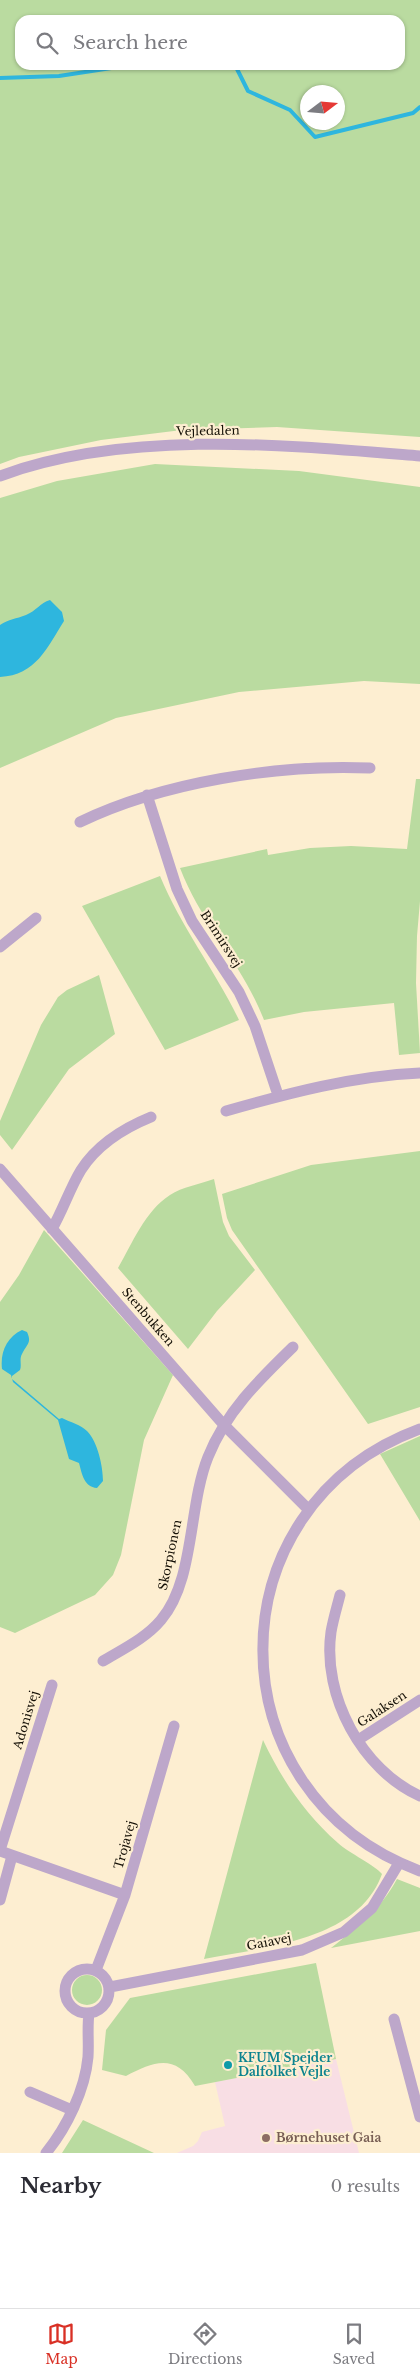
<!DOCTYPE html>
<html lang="en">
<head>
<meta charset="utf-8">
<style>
  :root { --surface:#fff; --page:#f7f7f7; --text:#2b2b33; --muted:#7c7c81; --line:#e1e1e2; --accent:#d93025 }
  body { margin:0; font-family:"Libre Baskerville",serif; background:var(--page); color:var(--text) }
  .compass { position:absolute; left:300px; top:85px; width:45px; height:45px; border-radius:50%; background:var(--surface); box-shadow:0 1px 4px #0004; rotate:74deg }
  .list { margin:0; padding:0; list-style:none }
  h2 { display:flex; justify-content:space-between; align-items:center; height:65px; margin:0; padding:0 20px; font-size:21px }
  h2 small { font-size:16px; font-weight:400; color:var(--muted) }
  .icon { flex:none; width:28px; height:28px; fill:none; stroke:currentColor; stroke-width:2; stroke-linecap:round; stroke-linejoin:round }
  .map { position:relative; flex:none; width:420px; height:2153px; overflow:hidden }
  .search { position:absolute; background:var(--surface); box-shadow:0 1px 4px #0004; left:15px; right:15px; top:15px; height:55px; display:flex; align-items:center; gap:12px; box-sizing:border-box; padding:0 18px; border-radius:15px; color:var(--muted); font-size:19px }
  .sheet { height:155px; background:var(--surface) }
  nav { display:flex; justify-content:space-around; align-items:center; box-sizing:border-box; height:70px; border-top:1px solid var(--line); background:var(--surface); font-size:14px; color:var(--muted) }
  nav a { display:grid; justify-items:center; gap:2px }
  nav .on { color:var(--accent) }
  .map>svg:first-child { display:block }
</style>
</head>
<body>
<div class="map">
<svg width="420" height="2153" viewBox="0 0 420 2153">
  <rect width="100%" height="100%" fill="#fdeed1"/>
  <!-- education -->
  <path fill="#f8dee4" d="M 336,2059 L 359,2153 L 177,2153 L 193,2146 L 198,2141 L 202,2132 L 225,2126 L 215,2082 Z"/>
  <!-- green -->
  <path fill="#badba0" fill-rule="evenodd" d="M 0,0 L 420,0 L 420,437 L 277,427 L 182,430 L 101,440 L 19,457 L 0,464 ZM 20,20 L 400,20 L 400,65 L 20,65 ZM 308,92 L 338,92 L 338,122 L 308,122 Z
    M 155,464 L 299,471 L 420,487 L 420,684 L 364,681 L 239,692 L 116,718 L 0,768 L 0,498 L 57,481 Z
    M 416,779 L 420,779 L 420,901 L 417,936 L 416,983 L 420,1053 L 399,1055 L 394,1003 L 304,1012 L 264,1020 C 243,965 201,923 180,868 L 267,849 L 268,855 L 310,848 L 351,846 L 407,849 Z
    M 160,876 C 181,927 215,970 239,1020 L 165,1050 L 82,906 Z
    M 99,975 L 115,1034 L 69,1069 L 12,1150 L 0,1135 L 0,1121 L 41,1025 L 58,997 L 67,990 Z
    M 420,1151 L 420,1407 L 368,1424 L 232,1230 L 227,1218 L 222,1194 L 311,1165 Z
    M 214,1179 L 223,1222 L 229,1236 L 255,1270 L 217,1311 L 188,1349 L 118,1268 C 132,1244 145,1211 170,1195 C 182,1187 200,1184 214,1179 Z
    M 44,1230 L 173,1375 L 144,1440 L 121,1555 L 113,1575 L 95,1595 L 15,1633 L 0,1627 L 0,1302 L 19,1275 Z
    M 420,1436 L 420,1521 L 380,1454 Z
    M 263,1740 C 282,1780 305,1814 338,1843 C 349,1853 376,1866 382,1874 C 358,1941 264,1947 204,1959 Z
    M 397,1879 L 420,1888 L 420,1931 L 331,1948 C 359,1926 380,1910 397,1879 Z
    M 316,1963 L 336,2059 L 195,2086 C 176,2053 154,2061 126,2076 L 102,2070 L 106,2030 L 130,1998 Z
    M72 1990a15 15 0 1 1 30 0a15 15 0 1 1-30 0Z
    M 83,2120 L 154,2153 L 62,2153 Z"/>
  <!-- water -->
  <path fill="#2eb6de" d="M 50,600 L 62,612 L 64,621 C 47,648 36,675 0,677 L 0,625 C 9,619 16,619 26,615 C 36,611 40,603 50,600 Z
    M 22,1330 L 27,1332 C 32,1343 27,1344 22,1354 C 19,1359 22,1365 20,1370 L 12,1376 L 12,1379 L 59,1419 L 62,1418 C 70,1422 81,1425 87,1431 C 98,1442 103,1467 103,1481 L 97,1488 C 84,1487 82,1474 79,1463 L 69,1459 L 58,1420 L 13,1382 L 11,1375 L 2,1369 C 0,1352 7,1337 22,1330 Z"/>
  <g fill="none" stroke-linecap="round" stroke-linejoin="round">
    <!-- stream -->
    <path stroke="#2eb6de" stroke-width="4" d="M 235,65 L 248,91 L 290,110 L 315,137 L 413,113 L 420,107
      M 0,78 L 59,76 L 131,65"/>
    <!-- minor -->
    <path stroke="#bda7ca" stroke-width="11" d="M 0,476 C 127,429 287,445 420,456
      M 147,795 L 177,889 L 192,921 L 239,992 L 255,1026 L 278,1095
      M 80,822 C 163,782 278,764 370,768
      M 0,947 L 36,918
      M 226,1111 C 289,1093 353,1076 420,1073
      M 0,1169 L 223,1424 L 308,1509
      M 52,1229 C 63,1210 70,1188 81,1170 C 97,1145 124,1128 151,1117
      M 420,1429 C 210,1506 211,1794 420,1871
      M 340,1595 C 337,1607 333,1620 331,1632 C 322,1696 362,1770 420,1796
      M 103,1661 C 123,1649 146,1638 161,1620 C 195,1580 188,1507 208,1457 C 226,1412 258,1381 293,1347
      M 358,1740 L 420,1700
      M 0,1850 L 52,1685
      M 0,1851 L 125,1895
      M 0,1900 L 12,1856
      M65 1991a22 22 0 1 1 44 0a22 22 0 1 1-44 0Z
      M 96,1970 L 125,1895 L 174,1726
      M 110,1987 L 302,1950 L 344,1932 L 372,1908 L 399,1863
      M 394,2019 L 420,2117
      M 30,2092 L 72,2110
      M 46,2153 C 67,2127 85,2090 88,2057 C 89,2042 87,2028 89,2013"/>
  </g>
  <!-- markers -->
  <circle fill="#0f9aa8" stroke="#fdeed1" stroke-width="2" cx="228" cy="2065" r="5"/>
  <circle fill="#8d6e63" stroke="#fdeed1" stroke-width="2" cx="266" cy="2138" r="5"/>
  <g text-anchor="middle" stroke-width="4.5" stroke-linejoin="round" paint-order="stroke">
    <!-- street labels -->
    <g font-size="12" fill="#151006" stroke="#fdeed1">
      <text transform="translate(208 431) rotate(-1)" y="4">Vejledalen</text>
      <text transform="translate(221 939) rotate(57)" y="4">Brimirsvej</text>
      <text transform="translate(148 1317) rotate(49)" y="4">Stenbukken</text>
      <text transform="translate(170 1555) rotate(-78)" y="4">Skorpionen</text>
      <text transform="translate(382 1709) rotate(-33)" y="4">Galaksen</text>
      <text transform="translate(26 1720) rotate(-73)" y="4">Adonisvej</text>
      <text transform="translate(125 1845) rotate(-74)" y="4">Trojavej</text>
      <text transform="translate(269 1942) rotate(-11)" y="4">Gaiavej</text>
    </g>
    <!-- culture labels -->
    <g font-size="12" font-weight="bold" fill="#0d838f" stroke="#fdeed1" text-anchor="start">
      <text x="238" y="2062">KFUM Spejder<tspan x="238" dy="14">Dalfolket Vejle</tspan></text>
    </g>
    <!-- education labels -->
    <g font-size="12" font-weight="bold" fill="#785e54" stroke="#fdeed1" text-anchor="start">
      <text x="276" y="2142">Børnehuset Gaia</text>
    </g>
  </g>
</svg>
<svg class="compass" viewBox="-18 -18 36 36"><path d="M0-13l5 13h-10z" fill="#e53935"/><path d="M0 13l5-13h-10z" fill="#7c7c81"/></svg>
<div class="search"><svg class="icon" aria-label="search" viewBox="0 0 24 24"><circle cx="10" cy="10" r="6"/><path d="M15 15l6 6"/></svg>Search here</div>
</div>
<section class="sheet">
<h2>Nearby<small>0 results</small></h2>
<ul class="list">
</ul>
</section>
<nav>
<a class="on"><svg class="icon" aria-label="map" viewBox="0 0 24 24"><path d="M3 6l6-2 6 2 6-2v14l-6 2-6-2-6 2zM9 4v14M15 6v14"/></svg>Map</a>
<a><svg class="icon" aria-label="directions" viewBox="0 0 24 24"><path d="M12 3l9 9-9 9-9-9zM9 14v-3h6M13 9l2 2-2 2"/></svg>Directions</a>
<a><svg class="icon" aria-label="saved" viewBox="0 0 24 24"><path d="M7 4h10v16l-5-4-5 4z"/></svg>Saved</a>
</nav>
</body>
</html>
